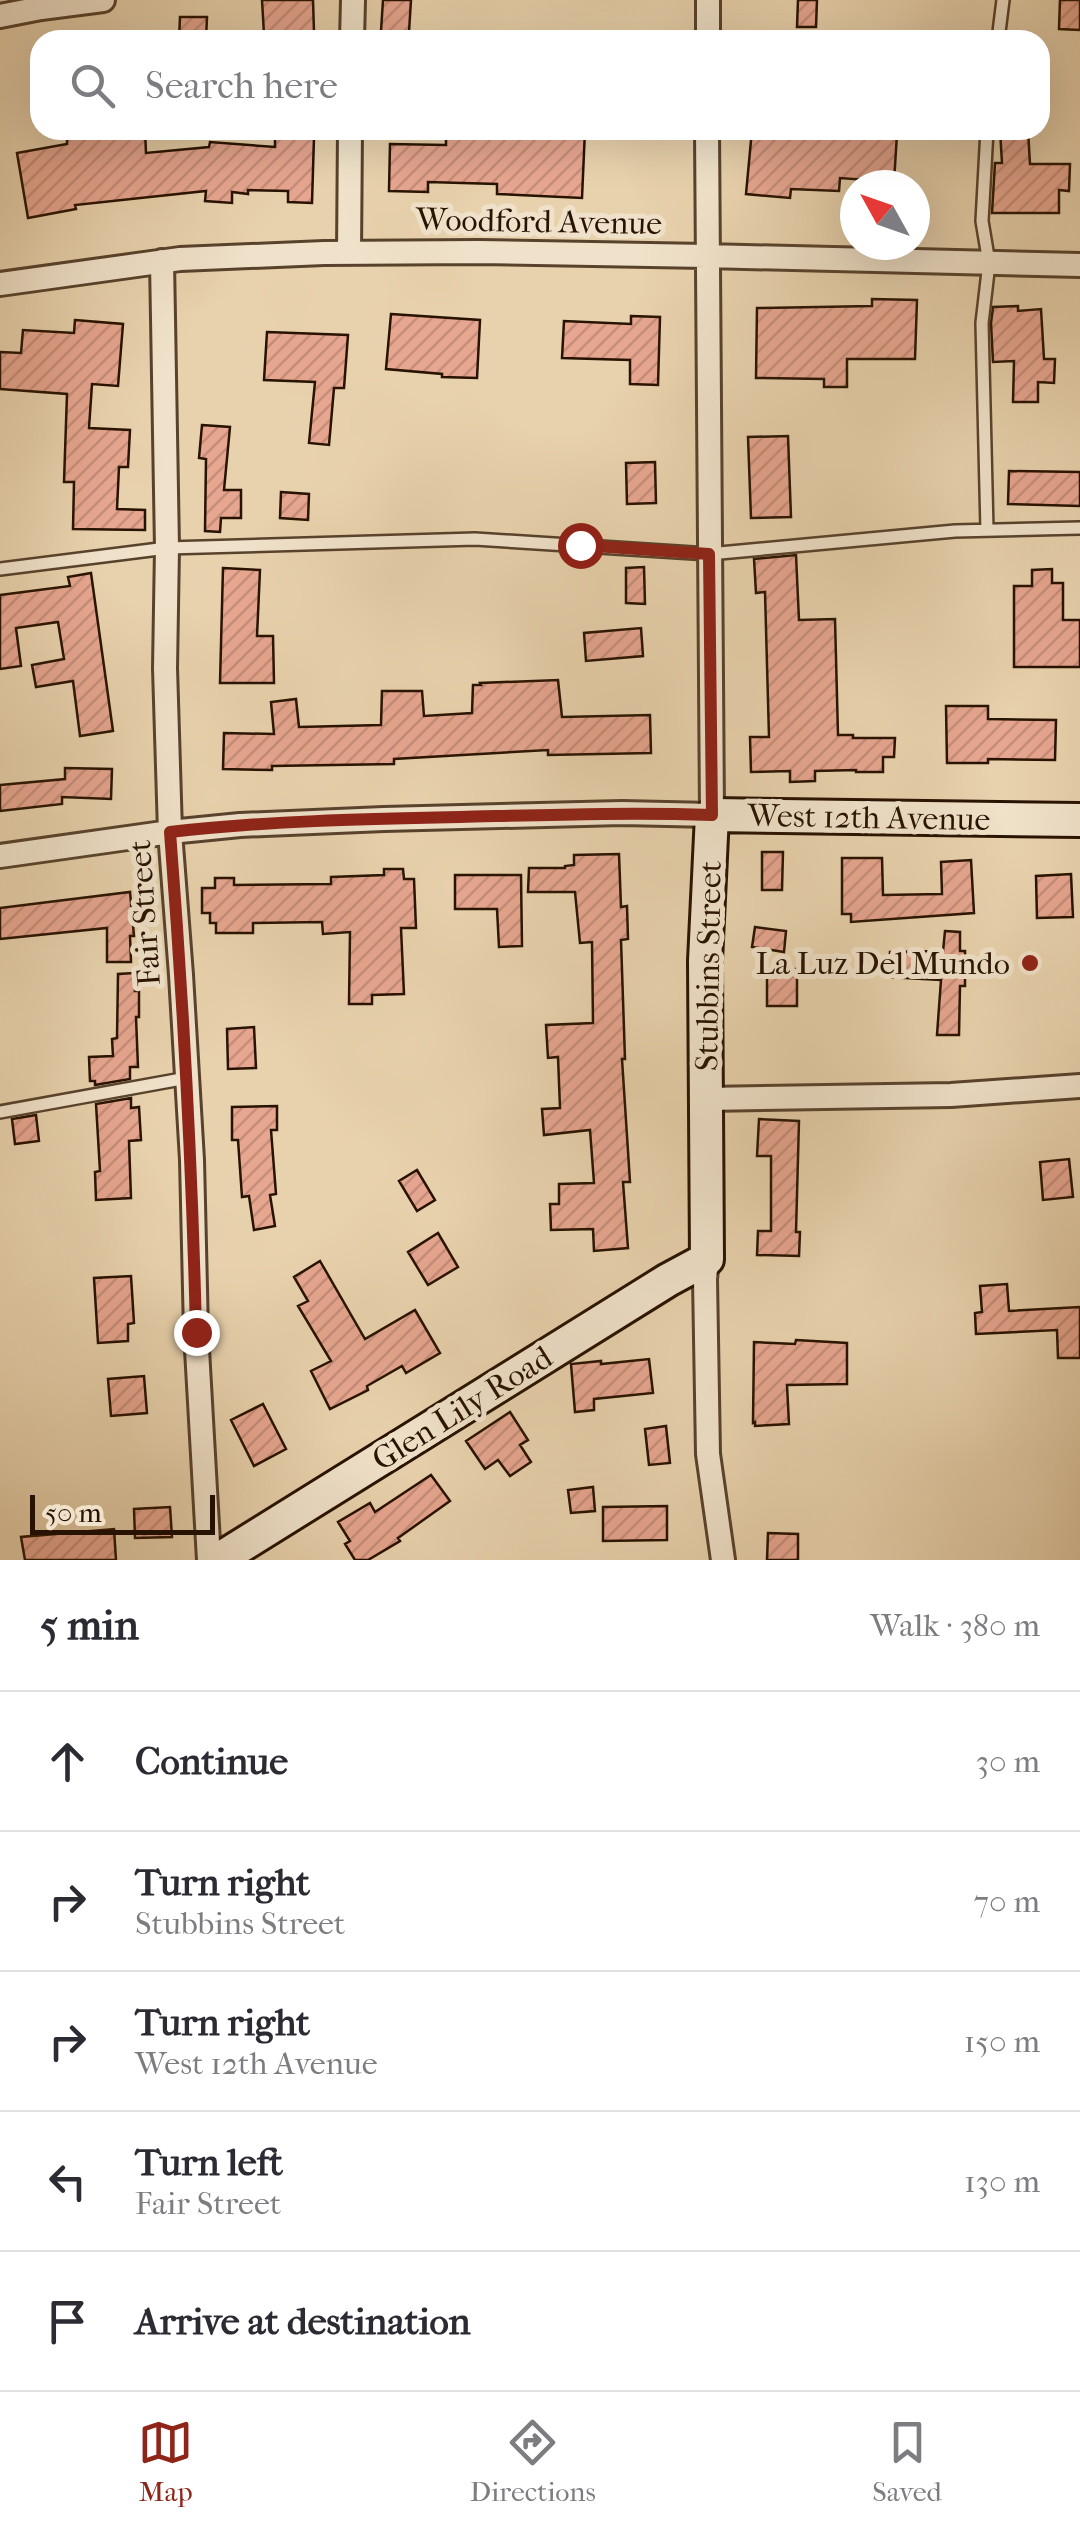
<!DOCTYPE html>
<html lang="en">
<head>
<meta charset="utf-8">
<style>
  :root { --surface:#fff; --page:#f2f2f3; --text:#2b2b33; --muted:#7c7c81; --line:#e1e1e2; --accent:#8f2418 }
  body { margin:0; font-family:"IM FELL French Canon",serif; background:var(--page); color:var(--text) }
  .compass { position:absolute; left:840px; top:170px; width:90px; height:90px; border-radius:50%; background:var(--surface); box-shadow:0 10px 40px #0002; rotate:310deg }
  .scale { position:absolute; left:30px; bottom:25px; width:185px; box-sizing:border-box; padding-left:10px; border:5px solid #281201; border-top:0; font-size:28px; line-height:35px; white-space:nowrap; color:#281201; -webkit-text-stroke:8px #f0e2ca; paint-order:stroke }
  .stop { position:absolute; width:30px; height:30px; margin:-22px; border:8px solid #8f2418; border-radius:50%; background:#fff }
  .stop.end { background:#8f2418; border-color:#fff; box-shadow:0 2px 10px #0008 }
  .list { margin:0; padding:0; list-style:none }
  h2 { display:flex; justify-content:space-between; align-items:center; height:130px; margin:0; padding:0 40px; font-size:42px }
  h2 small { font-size:32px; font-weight:400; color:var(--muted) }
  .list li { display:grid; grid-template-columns:65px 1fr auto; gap:30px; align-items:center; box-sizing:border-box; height:140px; padding:0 40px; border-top:2px solid var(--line) }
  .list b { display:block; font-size:38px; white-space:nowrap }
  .list p { margin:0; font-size:32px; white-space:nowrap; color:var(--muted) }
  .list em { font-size:32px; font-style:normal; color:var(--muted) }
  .icon { flex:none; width:55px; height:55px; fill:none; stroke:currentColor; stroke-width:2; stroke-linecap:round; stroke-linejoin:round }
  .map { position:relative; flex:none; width:1080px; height:1560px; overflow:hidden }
  .search { position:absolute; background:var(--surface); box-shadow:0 10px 40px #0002; left:30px; right:30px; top:30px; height:110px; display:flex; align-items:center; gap:25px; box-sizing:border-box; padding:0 35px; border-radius:30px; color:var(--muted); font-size:38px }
  .sheet { height:830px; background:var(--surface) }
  nav { display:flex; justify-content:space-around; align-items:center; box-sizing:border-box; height:140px; border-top:2px solid var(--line); background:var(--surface); font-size:28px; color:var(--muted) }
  nav a { display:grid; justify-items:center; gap:5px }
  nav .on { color:var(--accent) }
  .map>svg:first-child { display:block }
</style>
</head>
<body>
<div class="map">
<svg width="1080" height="1560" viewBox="0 0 1080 1560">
  <defs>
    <pattern id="building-hatch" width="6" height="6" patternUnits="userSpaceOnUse" patternTransform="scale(2.5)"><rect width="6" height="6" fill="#e7a690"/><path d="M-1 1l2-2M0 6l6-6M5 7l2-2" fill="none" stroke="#c68e7a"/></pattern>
  </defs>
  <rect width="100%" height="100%" fill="#e8d2ad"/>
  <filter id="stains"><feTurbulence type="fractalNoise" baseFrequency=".002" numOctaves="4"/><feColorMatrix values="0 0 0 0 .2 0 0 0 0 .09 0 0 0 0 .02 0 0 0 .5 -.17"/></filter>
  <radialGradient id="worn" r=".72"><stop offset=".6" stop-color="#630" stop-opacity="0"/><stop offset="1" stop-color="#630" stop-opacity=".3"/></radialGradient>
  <!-- building -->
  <path fill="url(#building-hatch)" stroke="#281201" stroke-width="2.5" d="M 262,0 L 313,0 L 314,32 L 264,34 Z
    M 383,0 L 411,0 L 409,32 L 381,31 Z
    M 798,0 L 817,0 L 816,27 L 797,27 Z
    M 1060,0 L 1080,0 L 1080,30 L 1059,29 Z
    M 180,17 L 207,17 L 206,40 L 179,40 Z
    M 67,130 L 145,130 L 146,153 L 209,147 L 210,142 L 275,147 L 275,136 L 314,137 L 312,203 L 288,202 L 288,191 L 248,190 L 248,194 L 232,192 L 232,203 L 205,201 L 206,191 L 75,205 L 76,209 L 28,218 L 17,153 L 67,144 Z
    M 500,130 L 585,130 L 582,198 L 497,194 L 497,184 L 428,182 L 428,192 L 389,191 L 390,144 L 446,145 L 446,136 L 500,136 Z
    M 752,130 L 847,130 L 897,134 L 894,182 L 840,178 L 839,191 L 791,189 L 790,198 L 746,194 Z
    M 1000,130 L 1028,130 L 1030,164 L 1070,164 L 1069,191 L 1059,190 L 1059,213 L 992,213 L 995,163 L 1002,163 Z
    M 872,299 L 917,300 L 915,359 L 847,359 L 847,387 L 824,387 L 824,379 L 756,378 L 757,308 L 872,306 Z
    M 1018,306 L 1018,311 L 1041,309 L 1044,359 L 1055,359 L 1054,383 L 1038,382 L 1038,402 L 1013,402 L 1014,361 L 993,362 L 991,323 L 993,307 Z
    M 391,314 L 480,320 L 477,378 L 442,377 L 442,374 L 386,369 Z
    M 631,316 L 660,317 L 658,385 L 630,384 L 630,360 L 562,358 L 564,321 L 631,324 Z
    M 75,320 L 123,324 L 118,386 L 92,384 L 89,428 L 130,430 L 128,467 L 119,467 L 117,509 L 145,510 L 145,530 L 73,529 L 74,482 L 64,482 L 67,394 L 0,389 L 0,352 L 21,353 L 23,330 L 74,333 Z
    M 267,332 L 348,335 L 344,388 L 334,388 L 329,445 L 309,443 L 315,382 L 264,380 Z
    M 202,425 L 230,427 L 224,490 L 241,490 L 241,518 L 221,518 L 220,532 L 205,531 L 206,459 L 199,458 Z
    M 788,436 L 791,517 L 751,518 L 748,437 Z
    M 655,462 L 656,503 L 627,504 L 626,463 Z
    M 1009,471 L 1080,472 L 1080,506 L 1008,504 Z
    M 281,492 L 309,494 L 308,520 L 280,518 Z
    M 796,555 L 799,620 L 835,619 L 838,735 L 853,735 L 853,738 L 895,738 L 894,757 L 883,757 L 883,772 L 856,772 L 856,770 L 815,771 L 815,781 L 790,782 L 790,771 L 751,772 L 750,737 L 769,737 L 765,592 L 756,593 L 754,559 Z
    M 644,567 L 645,604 L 626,603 L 626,568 Z
    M 223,568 L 260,570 L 257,636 L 273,636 L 274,683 L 220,683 Z
    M 1052,569 L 1052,583 L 1063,583 L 1063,620 L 1080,620 L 1080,667 L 1014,667 L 1014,586 L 1032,586 L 1032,570 Z
    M 91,573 L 113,731 L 80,736 L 73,681 L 36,687 L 32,665 L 64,659 L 58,622 L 16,628 L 21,666 L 0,669 L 0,595 L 70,586 L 68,577 Z
    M 641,628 L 643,656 L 586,661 L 584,633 Z
    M 558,680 L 562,717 L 650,715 L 651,753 L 548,755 L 548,750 L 394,759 L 394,764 L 272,766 L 272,770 L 223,769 L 224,733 L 274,734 L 271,702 L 296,699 L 299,727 L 381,725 L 382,691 L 422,691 L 424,716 L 472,713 L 473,685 L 481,685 L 480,683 Z
    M 946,706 L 988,706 L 988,719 L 1056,720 L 1055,760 L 988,759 L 988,763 L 947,763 Z
    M 65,768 L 112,769 L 111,799 L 62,797 L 62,804 L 0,811 L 0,785 L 65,779 Z
    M 762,852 L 783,852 L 782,890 L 762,890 Z
    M 619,854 L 621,907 L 627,906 L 628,939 L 621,940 L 625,1059 L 622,1059 L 630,1182 L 623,1182 L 628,1248 L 594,1251 L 593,1229 L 551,1230 L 550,1204 L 559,1204 L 559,1184 L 594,1183 L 590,1130 L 544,1135 L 542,1109 L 560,1108 L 558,1057 L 548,1058 L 546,1025 L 593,1023 L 592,942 L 580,943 L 575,892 L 528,892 L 529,868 L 565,868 L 565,866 L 574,865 L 574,855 Z
    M 842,858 L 882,858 L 883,895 L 942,894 L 941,862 L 971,860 L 974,913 L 851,922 L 851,914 L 842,914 Z
    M 384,869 L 403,869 L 404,879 L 414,879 L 416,928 L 401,928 L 404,994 L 372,995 L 372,1004 L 349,1004 L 350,932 L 323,934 L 322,922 L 253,923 L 253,933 L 216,933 L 216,923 L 210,923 L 210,913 L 202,913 L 202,888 L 215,888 L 215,878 L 234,878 L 234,885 L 331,884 L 331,877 L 384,875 Z
    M 1071,874 L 1073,917 L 1037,918 L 1036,876 Z
    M 455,875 L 521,875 L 522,946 L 499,947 L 497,909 L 455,909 Z
    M 130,892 L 134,936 L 130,936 L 131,962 L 107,962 L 107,928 L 0,939 L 0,908 Z
    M 755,927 L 786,931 L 784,952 L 752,947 Z
    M 945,931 L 960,932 L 960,951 L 965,951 L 965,986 L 960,986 L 959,1035 L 937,1035 L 941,980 L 888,977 L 890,952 L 943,951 Z
    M 767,969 L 797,969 L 797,1006 L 767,1006 Z
    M 134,973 L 135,991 L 139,991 L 139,1017 L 136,1017 L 138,1067 L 130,1067 L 130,1079 L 95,1085 L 95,1081 L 90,1081 L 89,1057 L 113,1056 L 112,1039 L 117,1038 L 118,974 Z
    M 254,1027 L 256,1068 L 228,1069 L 227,1029 Z
    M 131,1098 L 131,1108 L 139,1107 L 141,1140 L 129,1141 L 131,1198 L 96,1200 L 95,1172 L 100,1171 L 96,1104 Z
    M 277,1106 L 277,1130 L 271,1130 L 276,1194 L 270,1195 L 275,1226 L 254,1230 L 249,1196 L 242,1197 L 238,1140 L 232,1140 L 232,1107 Z
    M 36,1115 L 39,1141 L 15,1144 L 12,1119 Z
    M 759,1119 L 799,1121 L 796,1232 L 800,1232 L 799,1256 L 757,1255 L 758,1231 L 771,1231 L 771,1156 L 757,1156 Z
    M 1069,1159 L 1073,1197 L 1043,1200 L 1040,1162 Z
    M 417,1170 L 435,1200 L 417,1211 L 399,1181 Z
    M 438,1233 L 458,1267 L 428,1285 L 408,1252 Z
    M 320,1261 L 365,1339 L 415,1310 L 440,1353 L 406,1373 L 402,1366 L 367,1386 L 368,1390 L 330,1409 L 311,1371 L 331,1361 L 298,1306 L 308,1301 L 294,1277 Z
    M 131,1276 L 134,1323 L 128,1324 L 128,1341 L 98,1343 L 94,1278 Z
    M 1007,1284 L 1009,1311 L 1080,1307 L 1080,1358 L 1058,1358 L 1057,1330 L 976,1334 L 975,1313 L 982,1312 L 980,1286 Z
    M 796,1340 L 847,1343 L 847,1384 L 787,1385 L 789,1424 L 755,1426 L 755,1422 L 753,1423 L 754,1342 L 795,1344 Z
    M 649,1359 L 653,1393 L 594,1399 L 594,1410 L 575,1412 L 571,1364 L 601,1361 L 601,1364 Z
    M 144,1376 L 147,1413 L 111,1416 L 108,1379 Z
    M 263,1404 L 286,1449 L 254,1466 L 231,1420 Z
    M 510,1412 L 528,1440 L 520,1445 L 531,1462 L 510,1476 L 498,1460 L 485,1469 L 466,1441 Z
    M 666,1426 L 670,1463 L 649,1465 L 645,1429 Z
    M 431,1475 L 450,1501 L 398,1538 L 400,1541 L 368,1560 L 355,1560 L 345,1544 L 350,1541 L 338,1522 L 370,1503 L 375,1512 Z
    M 593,1487 L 595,1511 L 571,1513 L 568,1490 Z
    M 667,1506 L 667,1540 L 603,1541 L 603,1507 Z
    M 170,1507 L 172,1537 L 135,1538 L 134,1509 Z
    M 114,1529 L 116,1560 L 25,1560 L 21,1537 Z
    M 768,1533 L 798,1534 L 798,1560 L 767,1560 Z"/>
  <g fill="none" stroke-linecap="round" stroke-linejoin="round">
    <!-- lane casing -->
    <g stroke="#58422c" stroke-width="16">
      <path id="lane" d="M 998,40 L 1003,0
        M 987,530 L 982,323 L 989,263 L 982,221 L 987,130
        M 0,569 L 167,548 L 475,539 L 709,554 L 955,531 L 1080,528
        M 0,1112 L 187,1078"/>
    </g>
    <!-- street casing -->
    <g stroke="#58422c" stroke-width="28">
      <path id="street" d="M 0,16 L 41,8 L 103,0
        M 352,40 L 353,0
        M 708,40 L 708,0
        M 349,253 L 350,130
        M 162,261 L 167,548 L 165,668 L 170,832 L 181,975 L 192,1160 L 196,1332 L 209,1560
        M 0,284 L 180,259 L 324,253 L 479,252 L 706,256 L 1080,265
        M 0,856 L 170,832 L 240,825 L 384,819 L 622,813 L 712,815 L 707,130
        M 706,1099 L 951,1095 L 1080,1086
        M 707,1259 L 705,1279 L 708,1454 L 723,1560"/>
    </g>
    <!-- secondary casing -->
    <g stroke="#281201" stroke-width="38">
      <path id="secondary" d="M 218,1560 L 668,1280 L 707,1259 L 705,961 L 712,815 L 1080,820"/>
    </g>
    <!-- lane -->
    <use href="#lane" stroke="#f0e2ca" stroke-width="11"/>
    <!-- street -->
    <use href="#street" stroke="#f0e2ca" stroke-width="22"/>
    <!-- secondary -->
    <use href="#secondary" stroke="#f0e2ca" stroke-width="32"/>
  </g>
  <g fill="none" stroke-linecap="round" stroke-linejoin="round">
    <!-- route -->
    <path stroke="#8f2418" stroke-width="12" d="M 196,1332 C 192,1164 183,998 170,832 C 266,821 363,819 460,817 C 544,815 628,812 712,815 L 709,554 L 580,545"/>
  </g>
  <!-- markers -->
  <circle fill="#8f2418" stroke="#f0e2ca" stroke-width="4" cx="1030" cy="963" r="10"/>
  <g text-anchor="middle" stroke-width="10" stroke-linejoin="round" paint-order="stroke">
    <!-- street labels -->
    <g font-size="32" fill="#281201" stroke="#f0e2ca">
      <text transform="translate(539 221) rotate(1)" y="11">Woodford Avenue</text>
      <text transform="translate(869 817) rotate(1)" y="11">West 12th Avenue</text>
      <text transform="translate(144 913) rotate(-94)" y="11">Fair Street</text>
      <text transform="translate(708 966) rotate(-89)" y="11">Stubbins Street</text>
      <text transform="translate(462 1408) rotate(-32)" y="11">Glen Lily Road</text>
    </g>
    <!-- poi labels -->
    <g font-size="32" fill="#281201" stroke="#f0e2ca" text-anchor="end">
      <text x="1010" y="974">La Luz Del Mundo</text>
    </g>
  </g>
  <rect width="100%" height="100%" filter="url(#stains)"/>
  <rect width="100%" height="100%" fill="url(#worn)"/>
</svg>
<svg class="compass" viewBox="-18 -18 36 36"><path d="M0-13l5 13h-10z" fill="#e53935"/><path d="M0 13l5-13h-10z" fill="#7c7c81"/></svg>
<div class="scale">50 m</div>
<div class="stop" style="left:580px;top:545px"></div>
<div class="stop end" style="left:196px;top:1332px"></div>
<div class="search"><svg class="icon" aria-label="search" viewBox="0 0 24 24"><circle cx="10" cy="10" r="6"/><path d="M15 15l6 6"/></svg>Search here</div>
</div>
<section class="sheet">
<h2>5 min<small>Walk · 380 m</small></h2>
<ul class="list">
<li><svg class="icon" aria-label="ahead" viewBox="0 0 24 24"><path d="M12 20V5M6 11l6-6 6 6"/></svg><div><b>Continue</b></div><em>30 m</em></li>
<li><svg class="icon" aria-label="right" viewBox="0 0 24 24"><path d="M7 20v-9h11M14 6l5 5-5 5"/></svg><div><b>Turn right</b><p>Stubbins Street</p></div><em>70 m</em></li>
<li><svg class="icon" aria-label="right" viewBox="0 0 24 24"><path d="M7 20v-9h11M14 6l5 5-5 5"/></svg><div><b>Turn right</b><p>West 12th Avenue</p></div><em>150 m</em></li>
<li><svg class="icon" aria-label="left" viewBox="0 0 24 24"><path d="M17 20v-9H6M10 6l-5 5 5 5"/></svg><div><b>Turn left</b><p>Fair Street</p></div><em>130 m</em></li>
<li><svg class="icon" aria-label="arrive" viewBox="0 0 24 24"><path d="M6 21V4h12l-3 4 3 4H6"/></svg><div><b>Arrive at destination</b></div></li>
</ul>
</section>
<nav>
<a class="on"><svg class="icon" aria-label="map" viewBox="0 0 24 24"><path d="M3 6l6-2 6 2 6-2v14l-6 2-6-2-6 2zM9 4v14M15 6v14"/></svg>Map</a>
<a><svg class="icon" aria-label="directions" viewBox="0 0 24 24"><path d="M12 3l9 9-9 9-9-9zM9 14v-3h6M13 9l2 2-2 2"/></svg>Directions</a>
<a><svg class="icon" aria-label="saved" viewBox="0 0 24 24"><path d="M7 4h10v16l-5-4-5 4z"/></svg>Saved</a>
</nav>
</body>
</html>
